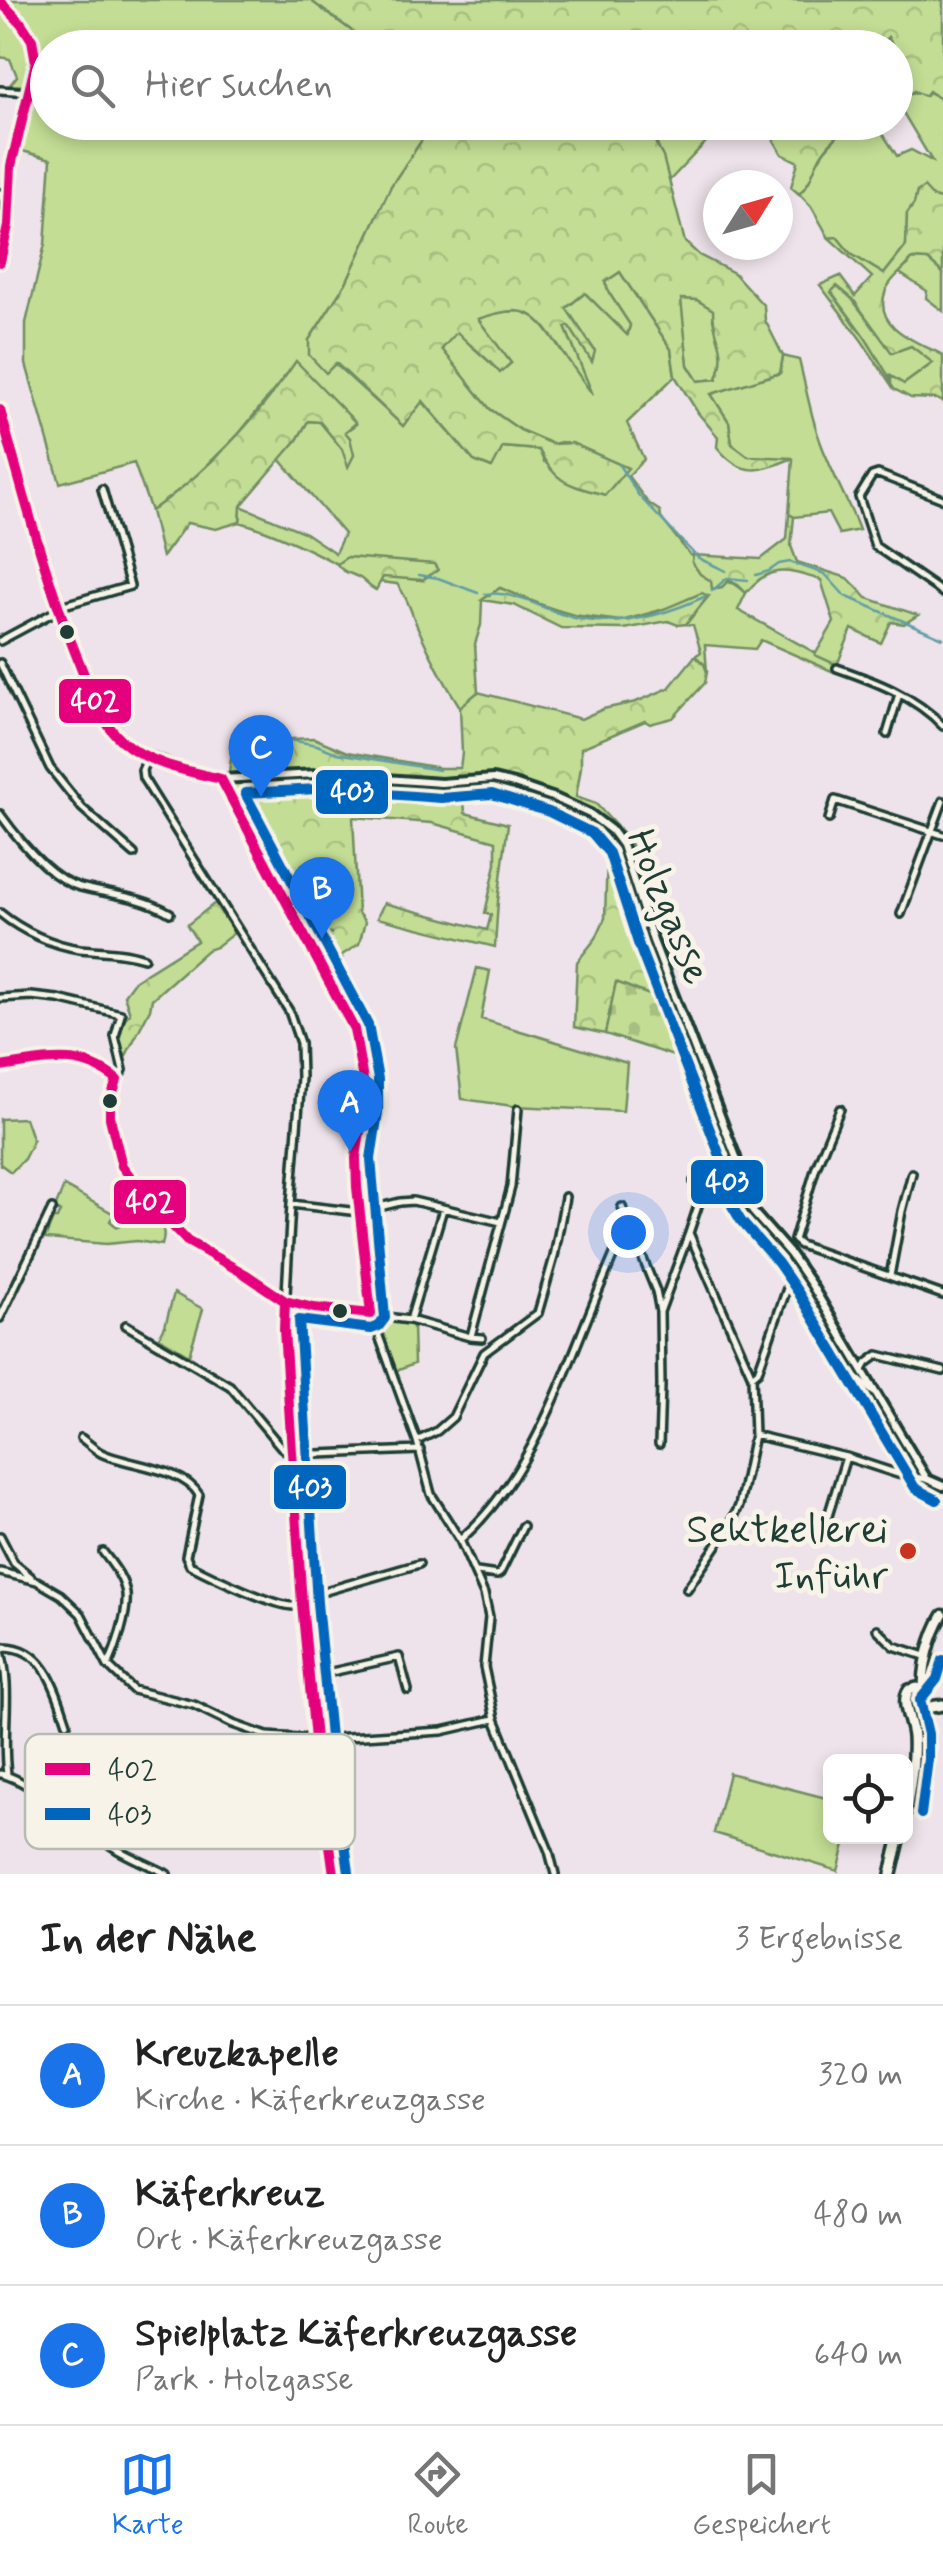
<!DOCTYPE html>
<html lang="de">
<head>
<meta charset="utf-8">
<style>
  :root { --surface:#fff; --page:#f6f6f6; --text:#222; --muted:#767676; --line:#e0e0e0; --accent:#1a73e8 }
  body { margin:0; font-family:Mynerve,sans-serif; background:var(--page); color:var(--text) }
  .controls { position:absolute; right:30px; bottom:30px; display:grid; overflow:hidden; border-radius:15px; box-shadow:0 5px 15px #0003 }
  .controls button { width:90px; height:90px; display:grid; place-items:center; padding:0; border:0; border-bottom:2px solid var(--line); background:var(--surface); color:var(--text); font:50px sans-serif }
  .compass { position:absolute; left:703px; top:170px; width:90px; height:90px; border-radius:50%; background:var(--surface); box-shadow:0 5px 15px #0003; rotate:53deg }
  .you { position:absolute; left:628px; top:1232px; width:35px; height:35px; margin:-25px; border:8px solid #fff; border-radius:50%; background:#1a73e8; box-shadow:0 0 0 15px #1a73e833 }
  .badge { display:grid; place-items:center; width:65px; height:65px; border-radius:50%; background:var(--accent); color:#fff; font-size:32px; font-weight:700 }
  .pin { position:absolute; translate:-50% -82px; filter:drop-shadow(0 2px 5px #0008) }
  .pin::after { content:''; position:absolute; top:52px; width:35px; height:30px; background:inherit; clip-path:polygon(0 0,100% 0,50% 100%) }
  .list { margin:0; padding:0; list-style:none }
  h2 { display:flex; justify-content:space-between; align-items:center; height:130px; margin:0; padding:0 40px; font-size:42px }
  h2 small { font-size:32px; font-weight:400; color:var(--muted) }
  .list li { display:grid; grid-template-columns:65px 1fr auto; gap:30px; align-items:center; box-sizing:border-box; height:140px; padding:0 40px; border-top:2px solid var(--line) }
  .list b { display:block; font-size:38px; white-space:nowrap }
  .list p { margin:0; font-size:32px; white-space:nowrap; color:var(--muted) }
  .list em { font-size:32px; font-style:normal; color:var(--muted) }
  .icon { flex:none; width:55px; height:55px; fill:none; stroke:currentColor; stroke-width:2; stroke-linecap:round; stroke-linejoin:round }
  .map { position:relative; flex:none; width:943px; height:1874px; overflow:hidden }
  .search { position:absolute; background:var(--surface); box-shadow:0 5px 15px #0003; left:30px; right:30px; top:30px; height:110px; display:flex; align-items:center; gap:25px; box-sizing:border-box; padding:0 35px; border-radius:55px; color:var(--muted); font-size:38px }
  .sheet { height:550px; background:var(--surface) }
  nav { display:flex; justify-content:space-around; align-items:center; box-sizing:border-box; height:140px; border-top:2px solid var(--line); background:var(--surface); font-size:28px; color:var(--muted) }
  nav a { display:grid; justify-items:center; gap:5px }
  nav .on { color:var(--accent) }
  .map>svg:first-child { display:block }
</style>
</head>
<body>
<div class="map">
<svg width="943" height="1874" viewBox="0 0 943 1874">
  <defs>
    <pattern id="forest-crowns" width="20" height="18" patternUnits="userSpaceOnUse" patternTransform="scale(2.5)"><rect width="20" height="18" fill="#c3dd94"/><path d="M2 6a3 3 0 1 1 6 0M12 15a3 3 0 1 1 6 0" fill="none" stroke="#a7bf80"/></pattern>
    <pattern id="cemetery-stones" width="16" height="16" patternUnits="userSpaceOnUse" patternTransform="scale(2.5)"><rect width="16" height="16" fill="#c3dd94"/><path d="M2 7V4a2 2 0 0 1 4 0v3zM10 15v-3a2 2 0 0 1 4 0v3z" fill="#a7bf80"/></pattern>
  </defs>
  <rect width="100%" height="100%" fill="#eee3ea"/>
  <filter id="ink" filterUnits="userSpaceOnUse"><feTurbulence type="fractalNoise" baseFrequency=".01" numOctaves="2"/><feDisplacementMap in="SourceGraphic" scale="20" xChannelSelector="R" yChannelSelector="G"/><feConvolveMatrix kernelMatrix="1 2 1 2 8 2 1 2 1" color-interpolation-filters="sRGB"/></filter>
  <g filter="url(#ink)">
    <!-- green -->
    <path fill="#c3dd94" stroke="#718d64" stroke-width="2.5" d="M 7,0 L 310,0 L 374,47 L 48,48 L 48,122 L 425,123 L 424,137 L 391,186 L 346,283 L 309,340 L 403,426 L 422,401 L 474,461 L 491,468 L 503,447 L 539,450 L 544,462 L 605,495 L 627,468 L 572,444 L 561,442 L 553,444 L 520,430 L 490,409 L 441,349 L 457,331 C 470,347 486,357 500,372 L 511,363 L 477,318 L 501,312 L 521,311 L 540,319 L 590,390 L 565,327 L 569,325 L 595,351 L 566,308 L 585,293 L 628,334 L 630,325 L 609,293 L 605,282 L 620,272 L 671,349 L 675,376 L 627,423 L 644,459 L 628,476 L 648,503 L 660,511 L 661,518 L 690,555 L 693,555 L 692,562 C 711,591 725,571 746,593 L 738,610 L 837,665 L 834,672 L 761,640 L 755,649 L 705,645 L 707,672 L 704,664 L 695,656 L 701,652 L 693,625 L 686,624 L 708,597 L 621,621 L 573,615 L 546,607 L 500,588 L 482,600 L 481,625 L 475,644 L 478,692 L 460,707 C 444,682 430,655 418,628 C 411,613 408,597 397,584 L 380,582 L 383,576 L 422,580 L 403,563 L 347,557 L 337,564 C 305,547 274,532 240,522 L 241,506 L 304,532 L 335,553 L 344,534 L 280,459 L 297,440 L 308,421 L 320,422 L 342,449 L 352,450 L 350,438 L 345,432 L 356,424 L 286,375 L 237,436 L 191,481 L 151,511 L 134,463 L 60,483 L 26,364 L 26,323 L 45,244 L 51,159 L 19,150 L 42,51 L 31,29 Z
      M 0,7 C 27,34 39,46 28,86 L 10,85 L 17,76 L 10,59 L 0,57 Z
      M 896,91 L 907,96 C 922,87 931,92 943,101 L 943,200 L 917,192 L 914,204 L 907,214 L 906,246 L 884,274 L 851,254 L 837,237 L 829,238 L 811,206 L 799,194 C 813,180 810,175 819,159 C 826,145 840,134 851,123 L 876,123 L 897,156 L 911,150 L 932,161 L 896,101 Z
      M 651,122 L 724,123 L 669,181 C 664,161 655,143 651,122 Z
      M 912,259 L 928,260 L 943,273 L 943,311 L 926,298 L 927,291 L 898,272 L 908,265 Z
      M 838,285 L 852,299 L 892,352 L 911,346 L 934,362 L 904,384 L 897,382 L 893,385 L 866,339 L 831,291 Z
      M 680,298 L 697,300 L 714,310 L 713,319 L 724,357 L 717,379 L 698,381 L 688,365 Z
      M 783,356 L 799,360 C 807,392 813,428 827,458 C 837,483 850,505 859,530 L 839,534 L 828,513 L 794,517 L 789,514 L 793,459 L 748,456 L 732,444 L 729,422 L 711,394 L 780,373 Z
      M 477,968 L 490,971 L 481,1019 L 627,1063 L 623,1111 L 513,1106 L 462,1099 L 456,1049 Z
      M 25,1118 L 33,1141 L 24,1159 L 11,1172 L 0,1164 L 0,1119 Z
      M 64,1186 L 114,1214 L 110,1221 L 117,1227 L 149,1212 C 161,1224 167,1228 162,1245 L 137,1241 L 106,1244 L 45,1239 L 53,1219 L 57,1219 L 60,1212 L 55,1208 Z
      M 174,1293 L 203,1309 L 189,1355 L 159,1337 L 165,1326 Z
      M 375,1318 L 413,1325 L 414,1364 L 394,1372 Z
      M 729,1773 L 830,1799 L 830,1836 L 847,1837 L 838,1871 L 714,1833 Z"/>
    <!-- forest -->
    <path fill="url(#forest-crowns)" stroke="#718d64" stroke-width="2.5" fill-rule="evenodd" d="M 310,0 L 943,0 L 943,101 L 929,91 L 925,96 L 914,91 L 907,96 L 896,91 L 896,57 L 898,55 L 888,37 L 878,48 L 691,48 L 684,41 L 674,48 L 374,47 Z
      M 425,123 L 651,123 L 656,144 L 663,157 L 685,242 L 699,255 L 734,273 L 764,306 L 765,320 L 783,356 L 780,373 L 711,394 L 729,422 L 732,444 L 748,456 L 793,458 C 759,472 742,478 717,447 L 718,437 L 698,413 L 675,376 L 671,349 L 620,272 L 605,282 L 609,293 L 630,325 L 627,335 L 585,293 L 566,308 L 595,351 L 592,362 L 569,326 L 565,327 L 593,395 C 582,380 572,365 561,350 C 534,310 527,303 478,319 L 511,363 L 500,373 C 487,357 471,347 457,332 L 442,349 L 490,409 L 520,430 L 552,444 L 572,443 L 628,468 L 605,495 C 571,485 556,485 539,450 L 503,447 L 492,468 L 474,461 L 423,401 L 403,426 L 336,363 L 326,373 L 309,355 L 309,340 L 346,283 L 391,186 L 424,137 ZM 681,299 L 697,300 L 713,310 C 713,341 729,345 717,379 L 698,381 L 688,365 Z
      M 775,123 L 775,122 L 851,123 C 840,134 826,145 819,159 C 810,175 813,180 799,194 L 791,187 L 798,162 L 782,154 L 771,135 Z
      M 924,187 L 933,197 L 943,200 L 943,273 L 928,260 L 912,259 C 905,270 891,277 886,290 C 871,327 917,342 943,355 L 943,402 L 937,399 L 911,398 L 894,389 L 862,341 L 820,285 L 840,276 L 855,296 L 872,277 L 829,238 L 837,237 L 851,254 L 884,274 L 906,246 L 907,214 L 914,204 L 917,192 ZM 837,286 L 853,299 L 892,353 L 911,346 L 933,363 L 904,384 L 891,376 L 891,380 L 866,339 L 831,292 Z
      M 296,361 L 356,423 L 345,432 L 350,438 L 354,455 L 348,467 L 342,449 L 320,422 L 308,421 L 297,440 L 241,506 L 240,522 L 216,529 L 187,523 L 162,557 L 151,511 C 208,471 257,419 296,361 Z
      M 789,514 L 794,517 L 791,546 L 797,562 L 848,578 L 867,598 L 918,615 L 904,624 L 891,622 L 881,643 L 852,629 L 837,665 L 815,655 L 834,622 L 821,580 C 787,570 770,563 746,593 L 738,585 L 729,580 L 722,587 L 712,589 L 711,581 L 700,574 L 692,562 L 693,555 L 761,559 L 787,539 Z
      M 347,557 L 434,564 L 438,570 L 422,580 L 383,577 L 376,590 C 369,587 366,582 360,578 C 351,573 343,573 337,564 Z
      M 500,588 C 536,603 582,623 621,621 C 646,619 679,602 702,593 L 708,596 L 686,624 L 678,625 L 668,621 L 624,629 L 561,628 L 514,605 L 482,600 Z
      M 695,656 L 704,664 L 707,672 L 705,683 L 673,718 L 650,724 L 645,721 L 581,748 L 581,767 L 576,797 L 596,804 L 629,840 L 666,947 L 670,1003 L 616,983 L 605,1034 L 574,1027 L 577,962 L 596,938 L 605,918 L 607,853 L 602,838 L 595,835 L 591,811 L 515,779 L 469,777 L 463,786 L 465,813 L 508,824 L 498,901 L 495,947 L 377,918 L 384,903 L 487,930 L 491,915 L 485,913 L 496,864 L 496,841 L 432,823 L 353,817 L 358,913 L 365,922 L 359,944 L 342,955 L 345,977 L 335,985 L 322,962 L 329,953 L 331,933 L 318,930 L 308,936 L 227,785 L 232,752 L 269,740 L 314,738 L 347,752 L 440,768 L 460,768 L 462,753 L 460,707 L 478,692 L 581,719 L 603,709 L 636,702 L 669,688 Z
      M 215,903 L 234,933 L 216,947 L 207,950 L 152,999 L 150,1009 L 120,1067 C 112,1043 111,1031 130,1013 L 124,995 L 135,980 L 197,941 L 187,925 Z"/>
    <!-- cemetery -->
    <path fill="url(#cemetery-stones)" stroke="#718d64" stroke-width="2.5" d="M 616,982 L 670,1003 L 689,1050 L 689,1061 L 605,1034 Z"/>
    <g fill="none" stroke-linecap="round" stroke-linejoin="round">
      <!-- stream -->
      <path stroke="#639ea4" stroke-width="2.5" d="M 619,465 L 639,496 L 698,558 L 726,571
        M 419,575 L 438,578 L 478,593
        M 756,575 L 769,571 L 779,564 L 790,562 L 825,574 L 845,596 L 943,638
        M 712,591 L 727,578 L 748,580
        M 485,594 C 511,591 536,605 561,614 C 610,631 661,617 706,596
        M 290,740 L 317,745 L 337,753 L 439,770
        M 237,763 C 253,757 265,744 281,740"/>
      <!-- minor casing -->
      <g stroke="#1f3d34" stroke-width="12">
        <path id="minor" d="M 0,90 L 29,92
          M 0,193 L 7,214
          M 943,499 L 878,474 L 872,476 L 859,497 L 875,546 L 943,593
          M 57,607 L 130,586 L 102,489
          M 0,641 L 58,610
          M 0,663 L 50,768 L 82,808 L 134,854
          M 837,668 C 874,681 915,696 943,726
          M 887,734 L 899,694
          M 148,757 L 142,770 L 143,778 L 289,1011 L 300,1043 L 301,1078 L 291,1204 L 284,1330 L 302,1604 L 315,1739 L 334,1874
          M 221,780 L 354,1029 L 363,1080 L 363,1110 L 356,1158 L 357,1187 L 371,1314 L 417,1441 L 431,1494 L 460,1540 L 484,1594 L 489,1617 L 484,1667 L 495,1719 L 549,1851 L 555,1874
          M 0,814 C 18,839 49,879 80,887 C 111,895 141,896 170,913
          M 829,819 L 835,800 L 943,835
          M 0,913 C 22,931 52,945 80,949 C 101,951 123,951 144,958
          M 901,914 L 943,801
          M 0,998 L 31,996 L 58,999 L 121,1014 L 115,1036 L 123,1070 L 117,1080
          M 0,1067 C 42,1062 83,1046 117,1080 L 110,1101 L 110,1118 L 122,1166 L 148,1200 L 187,1241 L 289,1303 L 314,1308 L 410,1320 L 470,1337 L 482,1338
          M 840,1109 L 816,1167 L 794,1240 L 800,1245 L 943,1295
          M 694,1181 L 698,1206 L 689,1233 L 752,1376 L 758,1371 L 790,1280
          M 728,1202 L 733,1203 L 748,1228 L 799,1293 L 849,1371 L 873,1392
          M 291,1204 L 359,1212 L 400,1202 L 413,1201 L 501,1222
          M 622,1207 L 656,1291 L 660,1312 L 689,1233
          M 890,1276 L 902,1211 L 912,1173
          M 0,1318 L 52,1209
          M 410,1320 L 443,1209
          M 126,1325 L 230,1386 L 281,1447 L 292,1455 L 420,1450
          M 471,1336 L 511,1187 L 518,1109
          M 863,1370 L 867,1363 L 878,1355 L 943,1371
          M 754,1435 L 846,1457 L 898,1474 L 926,1479
          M 81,1438 C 87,1442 94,1449 101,1453 C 128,1466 183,1467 199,1495 L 186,1556 L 190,1565 C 209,1575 277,1608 296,1606 C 304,1605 304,1602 308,1596 L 419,1564
          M 417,1441 L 437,1431 L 453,1417 L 484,1353 L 538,1313 L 554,1257 L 565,1197
          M 659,1444 L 661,1386 L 660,1312
          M 828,1516 L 846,1457
          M 0,1536 L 14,1563 L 31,1577
          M 460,1540 C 524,1484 555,1399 586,1322 C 599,1289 613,1256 628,1223
          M 103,1552 C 112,1564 124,1578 126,1594 C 128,1614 116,1648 108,1666
          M 0,1572 L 37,1581 L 61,1595 L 81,1614 L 108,1666 L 133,1690 L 194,1705 L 233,1724 L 267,1736 L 315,1739 L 442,1731 L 494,1719
          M 477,1572 L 497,1575 L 500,1573 L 523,1526
          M 687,1589 L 728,1529 L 739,1506 L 754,1435 L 752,1376
          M 877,1629 L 894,1646 L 928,1657
          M 0,1648 C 13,1690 1,1732 7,1774
          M 1,1651 L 5,1647 C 46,1648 56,1691 67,1723
          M 309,1677 L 399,1657 L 408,1690
          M 0,1774 C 29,1778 89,1833 118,1850 C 134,1859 151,1866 167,1874"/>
      </g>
      <!-- tertiary casing -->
      <g stroke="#1f3d34" stroke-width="14">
        <path id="tertiary" d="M 0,1 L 21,23 L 32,40 L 36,62 L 11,166 L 8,226 L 0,262
          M 0,410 L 65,632 L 104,719 L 117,736 L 136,751 L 186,770 L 221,779 L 317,774 L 441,783 L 493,779 L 514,784 L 555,798 L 590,814 L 611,830 L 622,845 L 653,941 L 736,1157 L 746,1200 L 753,1212 L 790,1254 L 811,1284 L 922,1471 L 927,1479 L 943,1486"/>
      </g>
      <!-- secondary casing -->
      <g stroke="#1f3d34" stroke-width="15">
        <path id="secondary" d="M 924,1693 C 922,1669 930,1636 943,1615"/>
      </g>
      <!-- primary casing -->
      <g stroke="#1f3d34" stroke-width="16">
        <path id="primary" d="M 918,1709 L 943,1705
          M 906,1812 C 909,1788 915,1762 913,1737 C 912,1721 900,1703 909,1690 L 917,1688 L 924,1693 L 925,1700 L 921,1708
          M 891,1874 L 900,1836"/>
      </g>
      <!-- minor -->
      <use href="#minor" stroke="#f7f3e8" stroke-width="5"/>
      <!-- tertiary -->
      <use href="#tertiary" stroke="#f7f3e8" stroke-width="6"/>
      <!-- secondary -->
      <use href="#secondary" stroke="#f7f3e8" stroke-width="8"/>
      <!-- primary -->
      <use href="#primary" stroke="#f7f3e8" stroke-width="9"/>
      <!-- bus-1 casing -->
      <g stroke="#f7f3e8" stroke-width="18">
        <path id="bus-1" d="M 0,1 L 21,23 L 32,40 L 36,62 L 11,166 L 8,226 L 0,262
          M 0,410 C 24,496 47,584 81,667 C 91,692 101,722 121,740 C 148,764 187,771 221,779
          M 221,779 L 354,1029 L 363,1080 L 363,1110 L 356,1158 L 357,1187 L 371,1314
          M 0,1067 C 45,1061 79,1049 117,1080 L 110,1101 L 110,1118 L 122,1166 L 148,1200 L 187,1241 L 245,1274 L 285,1301 L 314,1308 L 371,1314
          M 285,1301 L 284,1330 L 302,1604 L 315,1739 L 334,1874"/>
      </g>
      <!-- bus-2 casing -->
      <g stroke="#f7f3e8" stroke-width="18">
        <path id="bus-2" d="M 921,1814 L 928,1759 L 928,1734 L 920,1700 L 937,1679 L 943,1660
          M 349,1872 L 330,1737 L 317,1603 L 299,1320 L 371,1329 L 379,1326 L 385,1318 L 371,1159 L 378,1112 L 378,1079 L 368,1025 L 245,793 L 317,789 L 441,798 L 492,794 L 549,812 L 592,833 L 609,853 L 639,946 L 722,1161 L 732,1206 L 741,1221 L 778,1263 L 798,1292 L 915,1488 L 937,1500"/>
      </g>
      <!-- bus-1 -->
      <use href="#bus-1" stroke="#e5007d" stroke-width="10"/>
      <!-- bus-2 -->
      <use href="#bus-2" stroke="#0065bd" stroke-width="10"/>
    </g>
  </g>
  <!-- markers -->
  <g fill="#1f3d34" stroke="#f7f3e8" stroke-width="4">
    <circle cx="67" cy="632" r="9"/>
    <circle cx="110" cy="1101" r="9"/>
    <circle cx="340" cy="1311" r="9"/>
  </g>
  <circle fill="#c8321e" stroke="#f7f3e8" stroke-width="4" cx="908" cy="1551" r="10"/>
  <g text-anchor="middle" stroke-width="10" stroke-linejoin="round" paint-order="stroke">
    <!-- street labels -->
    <g font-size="40" fill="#1f3d34" stroke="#f7f3e8">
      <text transform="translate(670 906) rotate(68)" y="14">Holzgasse</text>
    </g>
    <!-- poi labels -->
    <g font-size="40" fill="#1f3d34" stroke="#f7f3e8" text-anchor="end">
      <text x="888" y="1542">Sektkellerei<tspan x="888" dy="46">Inführ</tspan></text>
    </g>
  </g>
  <!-- legend -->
  <rect x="25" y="1734" width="330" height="115" rx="15" fill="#f7f3e8" stroke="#b6bcb2" stroke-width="2.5"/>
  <rect x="45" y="1763" width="45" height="12" fill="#e5007d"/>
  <rect x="45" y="1808" width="45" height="12" fill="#0065bd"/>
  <g font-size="28" fill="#1f3d34">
    <text x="108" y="1779">402</text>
    <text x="108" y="1824">403</text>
  </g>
  <g stroke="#f7f3e8" stroke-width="4">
    <rect x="57" y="677" width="76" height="48" rx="10" fill="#e5007d"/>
    <rect x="314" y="768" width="76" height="48" rx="10" fill="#0065bd"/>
    <rect x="689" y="1158" width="76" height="48" rx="10" fill="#0065bd"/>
    <rect x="112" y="1178" width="76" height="48" rx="10" fill="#e5007d"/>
    <rect x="272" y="1463" width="76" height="48" rx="10" fill="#0065bd"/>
  </g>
  <g font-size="28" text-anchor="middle" font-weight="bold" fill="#fff">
    <text x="95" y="710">402</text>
    <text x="352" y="801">403</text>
    <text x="727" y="1191">403</text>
    <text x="150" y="1211">402</text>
    <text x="310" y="1497">403</text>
  </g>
</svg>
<div class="controls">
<button><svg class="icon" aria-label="locate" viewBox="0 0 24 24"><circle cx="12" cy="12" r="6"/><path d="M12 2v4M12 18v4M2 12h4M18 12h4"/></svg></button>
</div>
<svg class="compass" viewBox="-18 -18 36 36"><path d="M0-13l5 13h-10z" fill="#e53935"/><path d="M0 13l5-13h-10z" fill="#767676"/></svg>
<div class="you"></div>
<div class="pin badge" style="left:350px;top:1152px">A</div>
<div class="pin badge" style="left:322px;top:939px">B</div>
<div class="pin badge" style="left:261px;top:797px">C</div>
<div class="search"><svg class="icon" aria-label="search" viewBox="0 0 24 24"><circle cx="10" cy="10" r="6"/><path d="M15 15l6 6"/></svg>Hier suchen</div>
</div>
<section class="sheet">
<h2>In der Nähe<small>3 Ergebnisse</small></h2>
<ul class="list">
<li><span class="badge">A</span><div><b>Kreuzkapelle</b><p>Kirche · Käferkreuzgasse</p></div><em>320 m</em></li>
<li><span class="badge">B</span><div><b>Käferkreuz</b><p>Ort · Käferkreuzgasse</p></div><em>480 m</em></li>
<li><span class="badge">C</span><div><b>Spielplatz Käferkreuzgasse</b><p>Park · Holzgasse</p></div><em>640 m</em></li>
</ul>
</section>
<nav>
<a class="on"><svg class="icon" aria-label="map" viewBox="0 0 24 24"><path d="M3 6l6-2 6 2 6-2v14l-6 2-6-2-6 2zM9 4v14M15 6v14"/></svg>Karte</a>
<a><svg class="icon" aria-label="directions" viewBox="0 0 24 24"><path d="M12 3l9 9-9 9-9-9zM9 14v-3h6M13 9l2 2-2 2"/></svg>Route</a>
<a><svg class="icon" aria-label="saved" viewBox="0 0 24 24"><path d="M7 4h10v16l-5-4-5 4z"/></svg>Gespeichert</a>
</nav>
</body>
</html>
